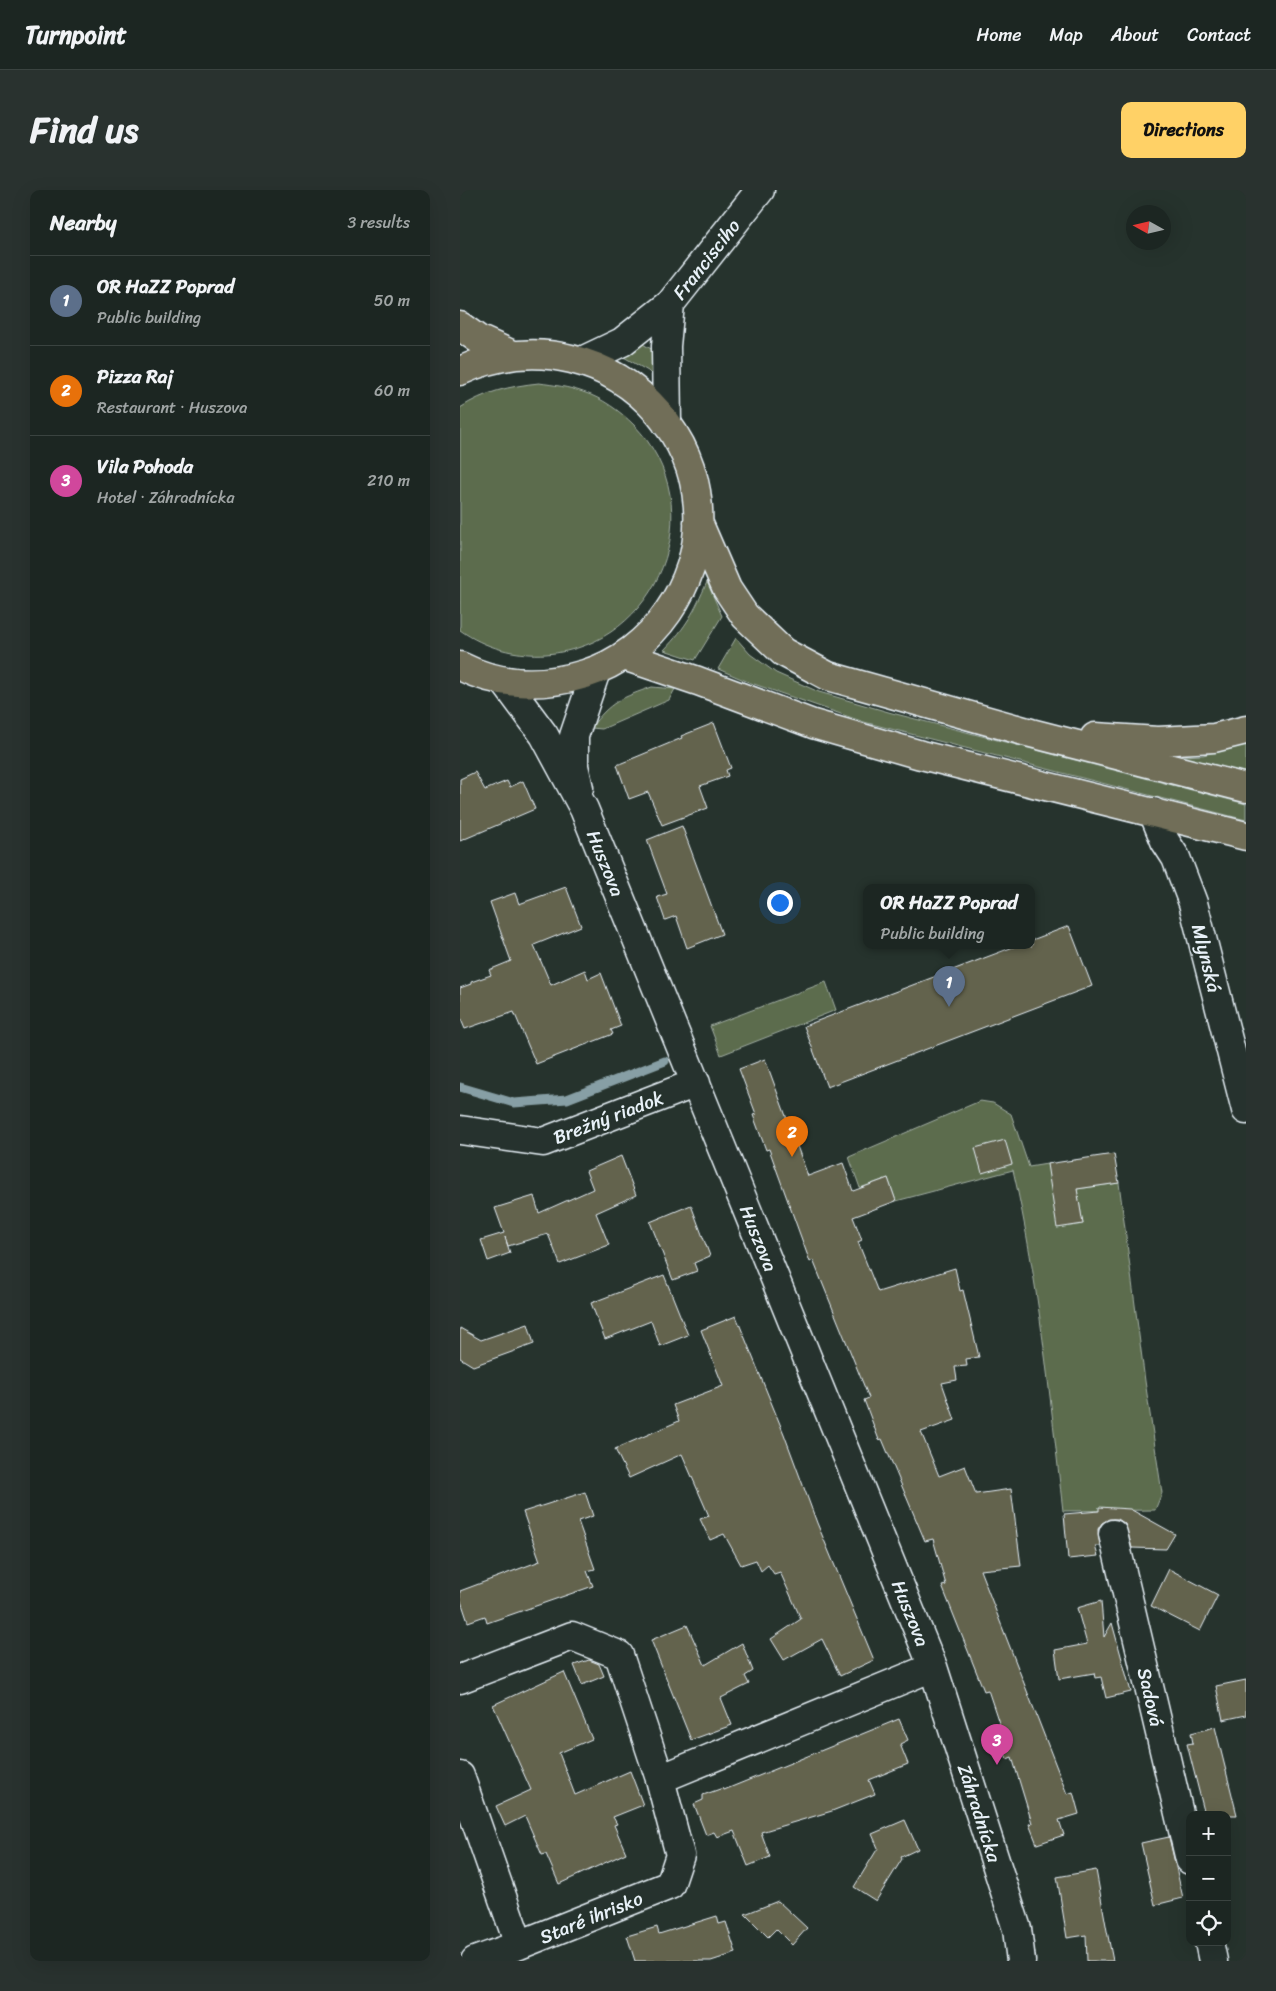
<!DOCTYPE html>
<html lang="en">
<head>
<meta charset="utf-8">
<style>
  :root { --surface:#1c2622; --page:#29322f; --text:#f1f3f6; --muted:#a0a5a5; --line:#3a4340; --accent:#ffd166 }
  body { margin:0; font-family:Sriracha,sans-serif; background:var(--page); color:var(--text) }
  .controls { position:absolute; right:15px; bottom:15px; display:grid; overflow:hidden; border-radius:10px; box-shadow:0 5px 20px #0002 }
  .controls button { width:45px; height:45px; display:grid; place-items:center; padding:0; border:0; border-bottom:1px solid var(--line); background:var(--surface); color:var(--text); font:25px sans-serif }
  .compass { position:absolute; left:666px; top:15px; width:45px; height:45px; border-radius:50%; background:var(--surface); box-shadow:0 5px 20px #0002; rotate:278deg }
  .you { position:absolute; left:319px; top:712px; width:18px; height:18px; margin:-12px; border:4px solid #fff; border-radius:50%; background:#1a73e8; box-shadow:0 0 0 8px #1a73e833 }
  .badge { display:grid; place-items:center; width:32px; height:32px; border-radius:50%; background:var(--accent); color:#fff; font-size:16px; font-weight:700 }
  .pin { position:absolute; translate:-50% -41px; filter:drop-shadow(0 1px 2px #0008) }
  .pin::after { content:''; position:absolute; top:26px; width:18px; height:15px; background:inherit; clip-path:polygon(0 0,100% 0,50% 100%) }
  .popup { position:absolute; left:403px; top:694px; width:172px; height:65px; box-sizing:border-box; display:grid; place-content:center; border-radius:10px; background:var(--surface); filter:drop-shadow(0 1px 4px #0005); font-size:16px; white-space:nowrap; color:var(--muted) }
  .popup b { font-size:19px; color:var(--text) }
  .popup::after { content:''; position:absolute; left:50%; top:100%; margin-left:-10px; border:10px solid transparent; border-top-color:var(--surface) }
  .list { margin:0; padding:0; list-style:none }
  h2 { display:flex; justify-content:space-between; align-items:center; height:65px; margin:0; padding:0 20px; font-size:21px }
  h2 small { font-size:16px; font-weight:400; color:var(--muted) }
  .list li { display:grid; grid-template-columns:32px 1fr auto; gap:15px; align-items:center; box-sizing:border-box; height:90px; padding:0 20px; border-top:1px solid var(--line) }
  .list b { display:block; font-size:19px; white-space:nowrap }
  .list p { margin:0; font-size:16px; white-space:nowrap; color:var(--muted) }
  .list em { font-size:16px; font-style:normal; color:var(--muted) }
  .icon { flex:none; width:28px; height:28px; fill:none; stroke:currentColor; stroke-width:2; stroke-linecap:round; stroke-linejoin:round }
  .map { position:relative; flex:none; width:786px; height:1771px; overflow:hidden; border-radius:10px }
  header { display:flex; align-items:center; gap:30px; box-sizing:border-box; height:70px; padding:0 25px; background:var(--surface); border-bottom:1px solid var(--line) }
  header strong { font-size:24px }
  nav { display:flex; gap:28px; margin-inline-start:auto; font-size:18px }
  .intro { display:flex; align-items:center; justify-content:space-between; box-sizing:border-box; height:120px; padding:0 30px }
  h1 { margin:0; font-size:35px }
  .button { padding:12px 22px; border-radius:10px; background:var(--accent); color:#111; font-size:18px; font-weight:700 }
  main { display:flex; gap:30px; padding:0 30px }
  aside { flex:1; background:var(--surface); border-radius:10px; box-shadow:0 5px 20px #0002 }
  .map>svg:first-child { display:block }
</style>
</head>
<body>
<header>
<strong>Turnpoint</strong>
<nav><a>Home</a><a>Map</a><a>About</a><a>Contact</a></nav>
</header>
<div class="intro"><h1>Find us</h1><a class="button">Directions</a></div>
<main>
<aside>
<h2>Nearby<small>3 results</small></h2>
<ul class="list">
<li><span class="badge" style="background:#5c6f8a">1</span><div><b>OR HaZZ Poprad</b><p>Public building</p></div><em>50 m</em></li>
<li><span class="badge" style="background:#e8710a">2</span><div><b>Pizza Raj</b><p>Restaurant · Huszova</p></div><em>60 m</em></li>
<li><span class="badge" style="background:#d1479c">3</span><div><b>Vila Pohoda</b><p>Hotel · Záhradnícka</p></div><em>210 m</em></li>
</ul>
</aside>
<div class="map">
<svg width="786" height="1771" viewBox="0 0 786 1771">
  <rect width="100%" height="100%" fill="#26332d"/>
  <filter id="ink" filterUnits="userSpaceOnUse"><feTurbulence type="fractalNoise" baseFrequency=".02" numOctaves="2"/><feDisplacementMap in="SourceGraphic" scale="10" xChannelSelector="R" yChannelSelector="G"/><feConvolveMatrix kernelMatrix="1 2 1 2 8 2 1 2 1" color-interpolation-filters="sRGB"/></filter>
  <g filter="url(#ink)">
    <!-- green -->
    <path fill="#5b6c4e" stroke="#a2aea3" d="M 181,153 L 198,163 L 199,192 L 188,181 L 162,166 Z
      M 79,193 C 94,195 109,197 123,202 C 142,208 160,221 174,235 C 254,317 199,456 86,464 C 56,466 25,458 0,440 L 0,218 C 24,202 50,196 79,193 Z
      M 247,392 L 262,426 L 235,470 L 204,460 C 227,436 234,422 247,392 Z
      M 276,448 L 290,464 L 316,483 L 359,502 L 432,523 L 786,614 L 786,630 L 404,532 L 291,493 L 258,479 Z
      M 192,497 L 215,499 L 209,510 L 142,539 L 131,538 C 149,512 163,507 192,497 Z
      M 786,555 L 786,583 L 719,566 L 743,565 Z
      M 366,792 L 376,820 L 261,865 L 250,836 Z
      M 520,911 L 533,913 L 551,924 L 569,977 L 587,974 L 623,1034 L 617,999 L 659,993 L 685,1191 L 702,1303 L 695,1320 L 603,1321 C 590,1207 579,1092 553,980 L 436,1011 L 428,988 L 400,998 L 389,967 Z"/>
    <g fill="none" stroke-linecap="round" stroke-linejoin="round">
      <!-- stream -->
      <path stroke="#879fa5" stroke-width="9" d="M 0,897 L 54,913 L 107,909 L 205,871"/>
    </g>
    <!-- building -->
    <path fill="#64634e" stroke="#e8f1f8" d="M 254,533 L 271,578 L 266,580 L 268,586 L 240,596 L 248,618 L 202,635 L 188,602 L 169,609 L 157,575 L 222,548 L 221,546 Z
      M 15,582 L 25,600 L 47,591 L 50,597 L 63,591 L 75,619 L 0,651 L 0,589 Z
      M 222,636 L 262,744 L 227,758 L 216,726 L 205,730 L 197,707 L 207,704 L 187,650 Z
      M 106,697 L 121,736 L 74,755 L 91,795 L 125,780 L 128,789 L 141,783 L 161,836 L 151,840 L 153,844 L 76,874 L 54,822 L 5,839 L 0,827 L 0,798 L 11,794 L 11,792 L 31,785 L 29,780 L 51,771 L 30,712 L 55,703 L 59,714 Z
      M 609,736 L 632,796 L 367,897 L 344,836 L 556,756 L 572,756 L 572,750 Z
      M 305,869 L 348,986 L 383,973 L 393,1001 L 428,988 L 436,1011 L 393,1027 L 402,1050 L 398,1052 L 418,1102 L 495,1078 L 500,1101 L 503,1100 L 519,1167 L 506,1169 L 507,1176 L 495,1177 L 497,1190 L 482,1193 L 495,1230 L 461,1242 L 479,1286 L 505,1276 L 516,1304 L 551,1299 L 561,1376 L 520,1380 L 607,1604 L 613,1602 L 619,1624 L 599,1630 L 604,1645 L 577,1654 L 569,1634 L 572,1633 L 552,1567 L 547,1569 L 539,1547 L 543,1545 L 528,1500 L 524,1501 L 482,1396 L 486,1395 L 473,1349 L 465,1351 L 422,1249 L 419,1250 L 404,1210 L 409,1208 L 353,1070 L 350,1072 L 309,959 L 306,960 L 293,925 L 296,924 L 279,879 Z
      M 545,950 L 552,974 L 522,983 L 515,958 Z
      M 654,964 L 659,993 L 617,999 L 623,1034 L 597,1038 L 587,974 Z
      M 161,966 L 176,1005 L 136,1023 L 149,1055 L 100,1074 L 88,1044 L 48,1056 L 45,1047 L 50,1063 L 28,1071 L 21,1050 L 44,1043 L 35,1018 L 74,1006 L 79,1023 L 133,999 L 126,981 Z
      M 231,1015 L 250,1066 L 234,1073 L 237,1081 L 213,1090 L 190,1032 Z
      M 204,1085 L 228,1145 L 200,1156 L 191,1131 L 145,1149 L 131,1113 Z
      M 276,1126 L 324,1244 L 357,1333 L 414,1470 L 380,1486 L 362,1449 L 324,1470 L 311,1449 L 341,1429 L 320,1382 L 314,1384 L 308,1375 L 301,1381 L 296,1370 L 281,1375 L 264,1344 L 250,1350 L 240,1329 L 249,1326 L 222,1264 L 169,1288 L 155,1259 L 219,1231 L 213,1215 L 263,1196 L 241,1140 Z
      M 68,1134 L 74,1154 L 13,1176 L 0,1168 L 0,1138 L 21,1150 Z
      M 125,1302 L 133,1326 L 118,1331 L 135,1379 L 127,1381 L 133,1396 L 27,1433 L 25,1426 L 8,1432 L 0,1408 L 0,1401 L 80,1371 L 63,1322 Z
      M 639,1317 L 670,1319 L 715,1344 L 706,1359 L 672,1358 L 665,1334 L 658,1329 L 649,1329 L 642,1333 L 638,1339 L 640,1356 L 635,1356 L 638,1366 L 608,1369 L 604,1324 L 639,1321 Z
      M 709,1379 L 758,1405 L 740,1441 L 691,1416 Z
      M 641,1411 L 644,1447 L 652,1433 L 671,1502 L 646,1508 L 641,1487 L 635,1488 L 634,1483 L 599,1489 L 595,1460 L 627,1454 L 617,1418 Z
      M 227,1435 L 245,1475 L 282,1453 L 293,1481 L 285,1486 L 289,1494 L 261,1508 L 272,1535 L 231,1550 L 191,1450 Z
      M 129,1470 L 139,1474 L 144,1486 L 122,1495 L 114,1475 Z
      M 104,1482 L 132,1549 L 99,1563 L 115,1605 L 170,1581 L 183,1615 L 153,1627 L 157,1634 L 154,1635 L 166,1663 L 99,1694 L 86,1664 L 82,1665 L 65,1626 L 45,1636 L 36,1616 L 71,1600 L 33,1515 Z
      M 786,1490 L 786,1525 L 763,1530 L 756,1496 Z
      M 439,1529 L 448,1550 L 440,1554 L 448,1574 L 409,1590 L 415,1604 L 372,1621 L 301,1642 L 310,1667 L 288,1676 L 274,1641 L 257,1647 L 254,1642 L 246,1645 L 234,1614 L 243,1610 L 243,1605 L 263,1598 L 264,1600 Z
      M 755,1537 L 777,1625 L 745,1625 L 727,1554 L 733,1553 L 731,1543 Z
      M 445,1630 L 458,1659 L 441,1667 L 442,1669 L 416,1711 L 394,1697 L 418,1658 L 412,1644 Z
      M 709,1647 L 723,1708 L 695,1715 L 681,1653 Z
      M 636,1680 L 647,1741 L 653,1771 L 627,1771 L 626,1745 L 607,1748 L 597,1687 Z
      M 318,1711 L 347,1738 L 332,1755 L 316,1739 L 308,1747 L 285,1724 Z
      M 257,1726 L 259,1734 L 266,1732 L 276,1763 L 251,1771 L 175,1771 L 167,1746 L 197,1737 L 199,1744 Z"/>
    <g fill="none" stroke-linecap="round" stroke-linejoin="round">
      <!-- minor casing -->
      <g stroke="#e8f1f8" stroke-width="31">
        <path id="minor" d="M 122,171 L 162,152 L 210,114 L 300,0
          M 207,234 L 206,156 L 210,114
          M 44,491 L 84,545 L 124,619 L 473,1477 L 557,1739 L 561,1771
          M 119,598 L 114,576 L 114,546 L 136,481
          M 693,622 L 705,651 L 716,668 L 733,713 L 786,920
          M 0,940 L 83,952 L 236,893
          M 653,1344 L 730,1670
          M 0,1489 L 112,1446 L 159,1465 L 200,1589 L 220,1665 L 210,1695 L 59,1755 L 0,1586
          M 200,1589 L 473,1477
          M 749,1752 L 753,1771
          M 15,1771 L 59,1755"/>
      </g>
      <!-- primary casing -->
      <g stroke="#e8f1f8" stroke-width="31">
        <path id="primary" d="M 0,136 L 18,149 L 53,165
          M 0,181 C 155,110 304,282 208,422 C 188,451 158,474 125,484 C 83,497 39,496 0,476
          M 238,332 L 267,399 L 285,426 L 323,462 L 368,486 L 571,543 L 786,598
          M 164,466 L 238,491 L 353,534 L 461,565 L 786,646
          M 635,547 L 698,551 L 754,548 L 786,540"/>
      </g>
      <!-- minor -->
      <use href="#minor" stroke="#26332d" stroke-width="28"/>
      <!-- primary -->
      <use href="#primary" stroke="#716e59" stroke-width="28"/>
    </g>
  </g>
  <g text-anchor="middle" stroke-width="4" stroke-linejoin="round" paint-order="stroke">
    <!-- street labels -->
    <g font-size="19" fill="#e8f1f8" stroke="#26332d">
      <text transform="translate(246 69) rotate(-52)" y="7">Francisciho</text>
      <text transform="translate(146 673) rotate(68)" y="7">Huszova</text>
      <text transform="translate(747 768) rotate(76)" y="7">Mlynská</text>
      <text transform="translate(148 927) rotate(-21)" y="7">Brežný riadok</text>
      <text transform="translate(299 1048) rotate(68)" y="7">Huszova</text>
      <text transform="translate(451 1423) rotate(68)" y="7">Huszova</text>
      <text transform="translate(691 1507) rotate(77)" y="7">Sadová</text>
      <text transform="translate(520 1623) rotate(72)" y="7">Záhradnícka</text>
      <text transform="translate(131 1727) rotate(-22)" y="7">Staré ihrisko</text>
    </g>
  </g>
</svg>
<div class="controls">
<button>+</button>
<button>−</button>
<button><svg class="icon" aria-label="locate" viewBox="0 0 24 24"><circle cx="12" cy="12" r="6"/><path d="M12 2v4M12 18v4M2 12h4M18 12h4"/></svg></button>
</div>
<svg class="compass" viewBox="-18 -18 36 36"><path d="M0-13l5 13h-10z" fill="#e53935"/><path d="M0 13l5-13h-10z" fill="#a0a5a5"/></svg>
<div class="you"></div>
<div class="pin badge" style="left:489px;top:817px;background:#5c6f8a">1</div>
<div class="popup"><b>OR HaZZ Poprad</b>Public building</div>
<div class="pin badge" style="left:332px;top:967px;background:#e8710a">2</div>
<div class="pin badge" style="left:537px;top:1575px;background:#d1479c">3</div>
</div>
</main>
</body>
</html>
